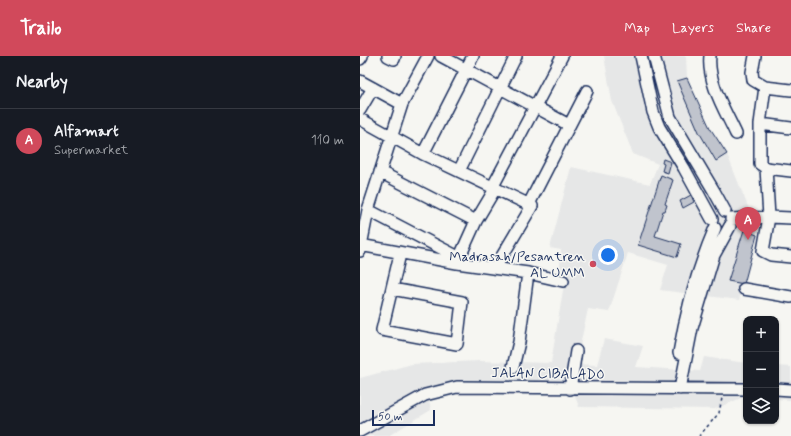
<!DOCTYPE html>
<html lang="en">
<head>
<meta charset="utf-8">
<style>
  :root { --surface:#171b24; --page:#20242c; --text:#f1f3f6; --muted:#9ea1a6; --line:#363941; --accent:#d1495b }
  body { margin:0; font-family:Mynerve,sans-serif; background:var(--page); color:var(--text) }
  .controls { position:absolute; right:12px; bottom:12px; display:grid; overflow:hidden; border-radius:8px; box-shadow:0 1px 3px #0004 }
  .controls button { width:36px; height:36px; display:grid; place-items:center; padding:0; border:0; border-bottom:1px solid var(--line); background:var(--surface); color:var(--text); font:20px sans-serif }
  .scale { position:absolute; left:12px; bottom:10px; width:63px; box-sizing:border-box; padding-left:4px; border:2px solid #1b2f5e; border-top:0; font-size:11px; line-height:14px; white-space:nowrap; color:#1b2f5e; -webkit-text-stroke:3px #f6f6f2; paint-order:stroke }
  .you { position:absolute; left:248px; top:199px; width:14px; height:14px; margin:-10px; border:3px solid #fff; border-radius:50%; background:#1a73e8; box-shadow:0 0 0 6px #1a73e833 }
  .badge { display:grid; place-items:center; width:26px; height:26px; border-radius:50%; background:var(--accent); color:#fff; font-size:13px; font-weight:700 }
  .pin { position:absolute; translate:-50% -33px; filter:drop-shadow(0 1px 2px #0008) }
  .pin::after { content:''; position:absolute; top:21px; width:14px; height:12px; background:inherit; clip-path:polygon(0 0,100% 0,50% 100%) }
  .list { margin:0; padding:0; list-style:none }
  h2 { display:flex; justify-content:space-between; align-items:center; height:52px; margin:0; padding:0 16px; font-size:17px }
  h2 small { font-size:13px; font-weight:400; color:var(--muted) }
  .list li { display:grid; grid-template-columns:26px 1fr auto; gap:12px; align-items:center; box-sizing:border-box; height:64px; padding:0 16px; border-top:1px solid var(--line) }
  .list b { display:block; font-size:15px; white-space:nowrap }
  .list p { margin:0; font-size:13px; white-space:nowrap; color:var(--muted) }
  .list em { font-size:13px; font-style:normal; color:var(--muted) }
  .icon { flex:none; width:22px; height:22px; fill:none; stroke:currentColor; stroke-width:2; stroke-linecap:round; stroke-linejoin:round }
  .map { position:relative; flex:none; width:431px; height:380px; overflow:hidden }
  header { display:flex; align-items:center; gap:24px; box-sizing:border-box; height:56px; padding:0 20px; background:var(--accent); color:#fff }
  header strong { font-size:19px }
  nav { display:flex; gap:22px; margin-inline-start:auto; font-size:14px }
  main { display:flex }
  aside { flex:1; background:var(--surface) }
  .map>svg:first-child { display:block }
</style>
</head>
<body>
<header>
<strong>Trailo</strong>
<nav><a>Map</a><a>Layers</a><a>Share</a></nav>
</header>
<main>
<aside>
<h2>Nearby<small></small></h2>
<ul class="list">
<li><span class="badge">A</span><div><b>Alfamart</b><p>Supermarket</p></div><em>110 m</em></li>
</ul>
</aside>
<div class="map">
<svg width="431" height="380" viewBox="0 0 431 380">
  <rect width="100%" height="100%" fill="#f6f6f2"/>
  <filter id="ink" filterUnits="userSpaceOnUse"><feTurbulence type="fractalNoise" baseFrequency=".025" numOctaves="2"/><feDisplacementMap in="SourceGraphic" scale="8" xChannelSelector="R" yChannelSelector="G"/><feConvolveMatrix kernelMatrix="1 2 1 2 8 2 1 2 1" color-interpolation-filters="sRGB"/></filter>
  <g filter="url(#ink)">
    <!-- built -->
    <path fill="#e6e7e7" d="M 244,0 L 326,0 L 327,22 L 350,72 L 367,98 L 398,176 L 379,244 L 300,234 L 308,209 L 268,197 L 249,256 L 228,253 L 216,308 L 237,309 L 244,283 L 283,290 L 276,311 L 340,315 L 344,301 L 386,307 L 386,340 L 355,353 L 219,351 L 214,337 L 98,337 L 69,344 L 71,354 L 28,380 L 0,380 L 0,322 L 52,308 L 119,305 L 191,307 L 205,222 L 199,221 L 201,194 L 190,192 L 211,111 L 290,128 L 298,108 L 273,98 L 252,45 Z
      M 416,310 L 431,311 L 431,344 L 416,343 Z"/>
    <!-- building -->
    <path fill="#c0c4cd" stroke="#1b2f5e" d="M 327,22 L 350,72 L 367,98 L 356,105 L 339,76 L 317,25 Z
      M 303,103 L 311,106 L 308,117 L 302,115 L 304,108 L 302,107 Z
      M 301,119 L 313,124 L 305,148 L 307,149 L 305,155 L 303,155 L 295,180 L 321,188 L 317,201 L 278,189 Z
      M 331,139 L 334,146 L 323,152 L 320,145 Z
      M 384,174 L 397,179 L 384,228 L 368,225 Z"/>
    <g fill="none" stroke-linecap="round" stroke-linejoin="round">
      <!-- minor casing -->
      <g stroke="#1b2f5e" stroke-width="14">
        <path id="minor" d="M 28,0 L 34,3 L 35,0
          M 81,0 L 209,69
          M 281,0 L 293,56 L 299,71 L 324,112 L 352,163
          M 294,0 L 310,61 L 354,135 L 365,155
          M 350,0 C 347,26 366,56 376,78
          M 395,0 L 392,16 L 393,24 L 405,31 L 431,34
          M 0,3 L 2,0
          M 0,25 L 42,48
          M 405,31 L 400,68 L 400,108 L 406,112 L 431,115
          M 0,54 L 13,32
          M 0,63 L 63,98 L 172,150 L 135,212
          M 400,68 L 431,72
          M 63,98 L 113,0
          M 406,112 L 409,161 L 403,195 L 411,199 L 431,201
          M 99,115 L 156,0
          M 20,116 L 116,165
          M 132,132 L 202,0
          M 169,148 L 227,35
          M 8,154 L 100,202
          M 371,163 L 409,161 L 431,162
          M 0,189 L 97,207 L 168,217 L 159,286 L 153,311
          M 0,195 L 8,154 L 42,48 L 68,0
          M 97,207 L 116,165 L 135,133
          M 168,217 L 203,225
          M 32,233 L 102,246 L 97,288 L 22,274 L 40,198
          M 384,233 L 431,241
          M 319,297 C 326,255 338,212 355,172
          M 210,333 L 216,295
          M 320,333 L 332,272 L 354,199 L 370,170
          M 416,333 L 431,334
          M 0,375 L 65,339 L 97,331 L 386,333"/>
      </g>
      <!-- path -->
      <path stroke="#1b2f5e" stroke-width="1.5" stroke-dasharray="3 3" stroke-linecap="butt" d="M 339,380 L 359,357 L 362,342"/>
      <!-- minor -->
      <use href="#minor" stroke="#f6f6f2" stroke-width="11"/>
    </g>
  </g>
  <!-- markers -->
  <circle fill="#d1495b" stroke="#f6f6f2" stroke-width="1.5" cx="233" cy="208" r="4"/>
  <g text-anchor="middle" stroke-width="3" stroke-linejoin="round" paint-order="stroke">
    <!-- poi labels -->
    <g font-size="14" fill="#1b2f5e" stroke="#f6f6f2" text-anchor="end">
      <text x="225" y="205">Madrasah/Pesantren<tspan x="225" dy="16">AL UMM</tspan></text>
    </g>
    <!-- street labels -->
    <g font-size="14" fill="#1b2f5e" stroke="#f6f6f2">
      <text transform="translate(188 317) rotate(1)" y="5">JALAN CIBALADO</text>
    </g>
  </g>
</svg>
<div class="controls">
<button>+</button>
<button>−</button>
<button><svg class="icon" aria-label="layers" viewBox="0 0 24 24"><path d="M12 4l9 5-9 5-9-5zM3 14l9 5 9-5"/></svg></button>
</div>
<div class="scale">50 m</div>
<div class="you"></div>
<div class="pin badge" style="left:388px;top:184px">A</div>
</div>
</main>
</body>
</html>
